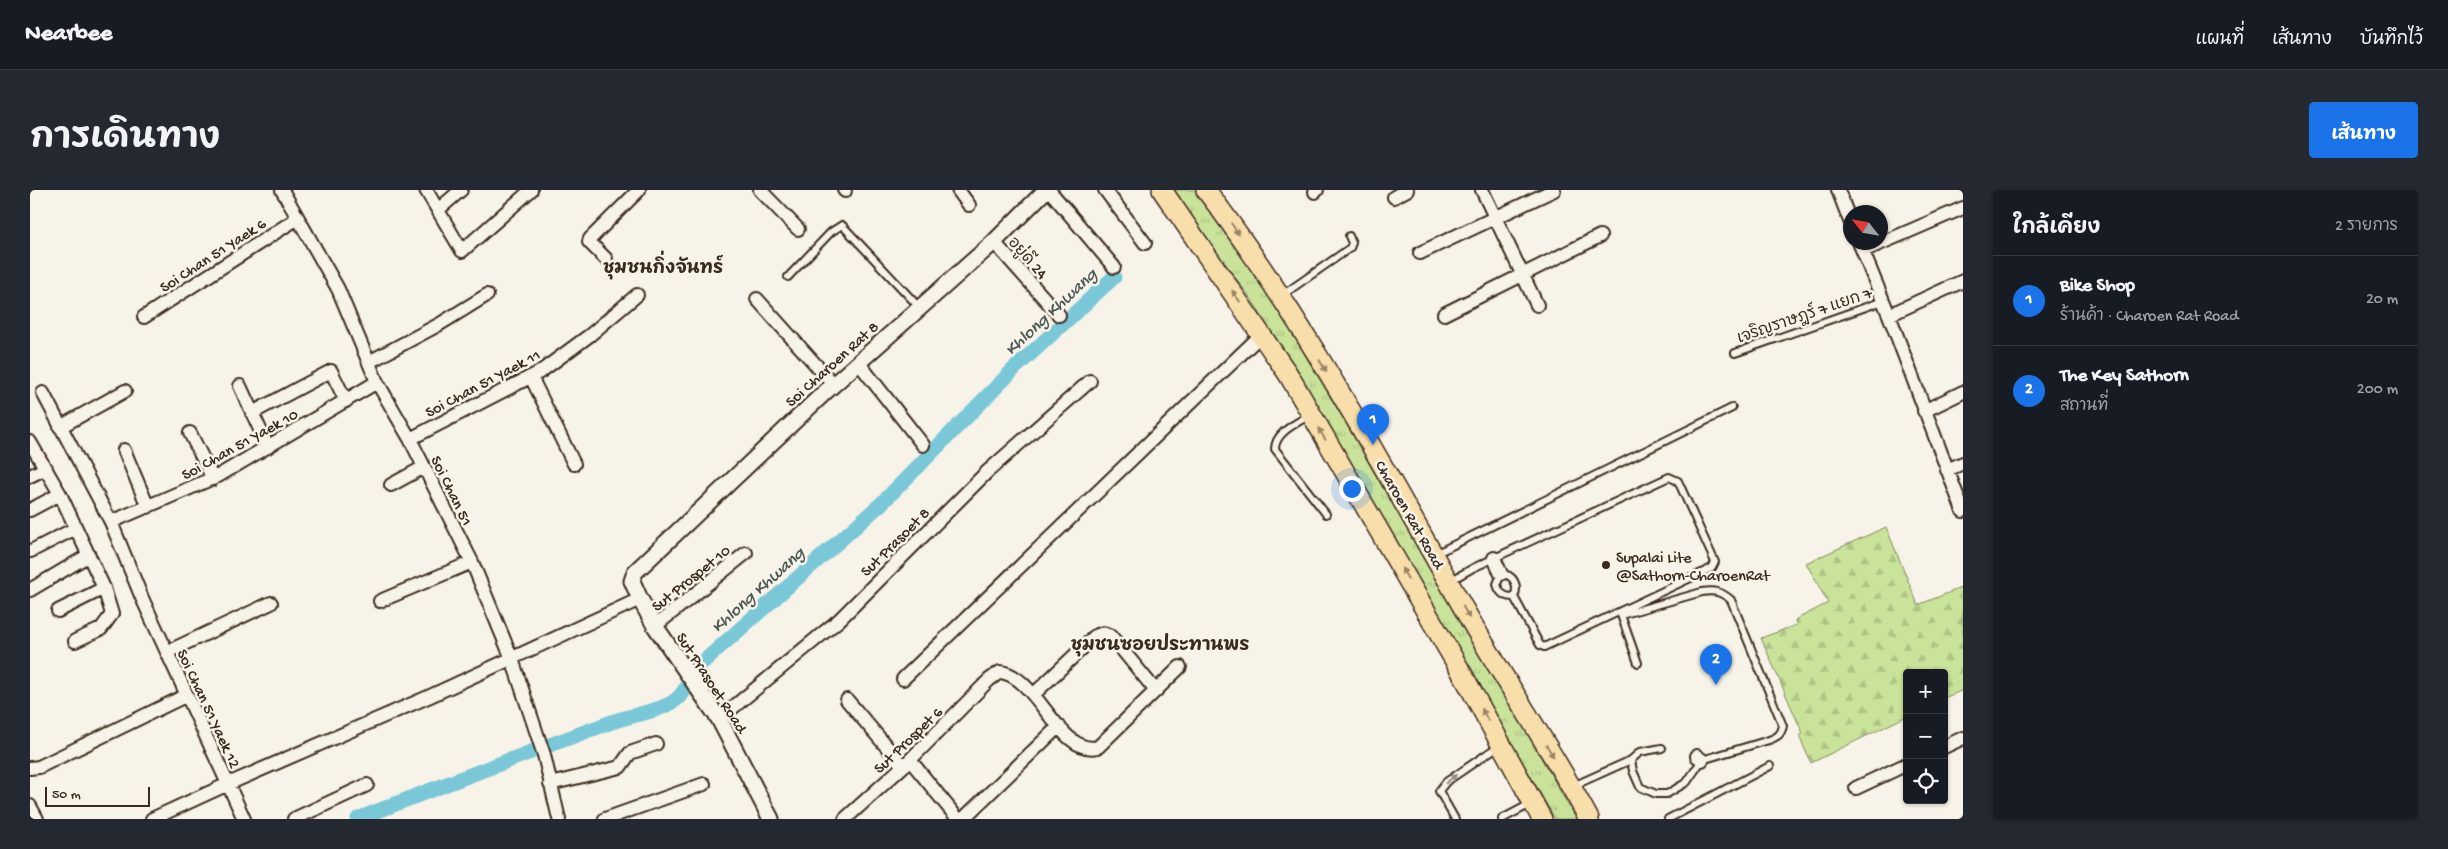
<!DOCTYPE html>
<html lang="th">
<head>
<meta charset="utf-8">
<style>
  :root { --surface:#171b24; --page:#242831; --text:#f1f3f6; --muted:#9ea1a6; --line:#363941; --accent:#1a73e8 }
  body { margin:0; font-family:"Gochi Hand","Playpen Sans Thai",sans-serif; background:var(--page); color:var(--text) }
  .controls { position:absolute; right:15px; bottom:15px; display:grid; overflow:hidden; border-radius:5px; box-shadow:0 1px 4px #0004 }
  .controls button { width:45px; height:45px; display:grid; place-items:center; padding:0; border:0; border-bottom:1px solid var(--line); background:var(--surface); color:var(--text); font:25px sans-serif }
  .compass { position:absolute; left:1813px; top:15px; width:45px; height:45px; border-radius:50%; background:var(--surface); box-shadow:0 1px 4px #0004; rotate:301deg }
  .scale { position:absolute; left:15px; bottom:12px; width:105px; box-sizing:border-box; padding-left:5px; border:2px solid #3b2a1e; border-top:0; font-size:14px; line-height:18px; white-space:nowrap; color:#3b2a1e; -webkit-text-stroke:4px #f7f3e8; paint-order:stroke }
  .you { position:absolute; left:1321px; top:298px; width:18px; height:18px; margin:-12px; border:4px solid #fff; border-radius:50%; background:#1a73e8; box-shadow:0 0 0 8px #1a73e833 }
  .badge { display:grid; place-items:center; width:32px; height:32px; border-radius:50%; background:var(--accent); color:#fff; font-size:16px; font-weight:700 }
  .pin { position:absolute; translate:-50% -41px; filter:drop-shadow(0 1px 2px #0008) }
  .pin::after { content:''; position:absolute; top:26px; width:18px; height:15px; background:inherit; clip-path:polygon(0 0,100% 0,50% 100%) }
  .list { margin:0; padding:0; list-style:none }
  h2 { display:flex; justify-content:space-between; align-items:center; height:65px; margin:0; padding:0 20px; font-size:21px }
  h2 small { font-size:16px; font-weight:400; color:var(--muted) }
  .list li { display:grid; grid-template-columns:32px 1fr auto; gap:15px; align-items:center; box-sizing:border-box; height:90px; padding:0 20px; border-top:1px solid var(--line) }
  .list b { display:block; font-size:19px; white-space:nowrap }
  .list p { margin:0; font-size:16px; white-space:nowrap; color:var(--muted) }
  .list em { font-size:16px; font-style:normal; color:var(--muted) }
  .icon { flex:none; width:28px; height:28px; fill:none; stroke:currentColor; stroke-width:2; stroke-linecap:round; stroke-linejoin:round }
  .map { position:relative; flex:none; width:1933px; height:629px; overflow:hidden; border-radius:5px }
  header { display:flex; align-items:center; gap:30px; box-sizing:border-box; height:70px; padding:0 25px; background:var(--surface); border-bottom:1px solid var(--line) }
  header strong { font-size:24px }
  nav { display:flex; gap:28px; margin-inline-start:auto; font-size:18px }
  .intro { display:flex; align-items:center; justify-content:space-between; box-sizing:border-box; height:120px; padding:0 30px }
  h1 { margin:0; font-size:35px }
  .button { padding:12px 22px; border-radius:5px; background:var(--accent); color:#fff; font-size:18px; font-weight:700 }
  main { display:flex; gap:30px; padding:0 30px }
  aside { flex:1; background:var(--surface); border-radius:5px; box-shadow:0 1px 4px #0004 }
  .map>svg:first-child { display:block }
</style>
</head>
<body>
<header>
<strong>Nearbee</strong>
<nav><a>แผนที่</a><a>เส้นทาง</a><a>บันทึกไว้</a></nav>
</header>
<div class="intro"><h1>การเดินทาง</h1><a class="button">เส้นทาง</a></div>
<main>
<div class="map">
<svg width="1933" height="629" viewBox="0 0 1933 629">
  <defs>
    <pattern id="grass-tufts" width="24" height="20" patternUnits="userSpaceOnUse" patternTransform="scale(1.25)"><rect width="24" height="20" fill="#c9e39a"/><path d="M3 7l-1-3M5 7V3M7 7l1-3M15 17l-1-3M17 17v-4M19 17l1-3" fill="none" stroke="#aec384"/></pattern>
    <pattern id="forest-firs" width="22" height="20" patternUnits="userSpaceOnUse" patternTransform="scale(1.25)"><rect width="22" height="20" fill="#c9e39a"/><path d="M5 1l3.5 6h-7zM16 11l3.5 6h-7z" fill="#aec384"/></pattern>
  </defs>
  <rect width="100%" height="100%" fill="#f7f3e8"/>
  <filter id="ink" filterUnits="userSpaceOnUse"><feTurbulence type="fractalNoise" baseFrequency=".02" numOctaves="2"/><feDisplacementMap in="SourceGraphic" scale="10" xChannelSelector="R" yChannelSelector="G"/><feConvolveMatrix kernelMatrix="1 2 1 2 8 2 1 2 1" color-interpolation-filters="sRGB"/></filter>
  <g filter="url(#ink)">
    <!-- grass -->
    <path fill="url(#grass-tufts)" stroke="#82865c" d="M 1141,0 L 1167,0 L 1216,66 L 1337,263 L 1546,629 L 1525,629 L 1380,374 L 1222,110 Z"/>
    <!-- forest -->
    <path fill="url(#forest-firs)" stroke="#82865c" d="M 1856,337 L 1888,415 L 1933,397 L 1933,500 L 1914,508 L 1914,483 L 1877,483 L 1877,526 L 1781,573 L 1769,546 L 1773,544 L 1731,448 L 1766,435 L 1765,430 L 1798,413 L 1776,373 Z"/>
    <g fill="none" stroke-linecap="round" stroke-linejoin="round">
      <!-- canal -->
      <path stroke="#7ac7d8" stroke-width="15" d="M 328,629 C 411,595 495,564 579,533 C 599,525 631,522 647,509 C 656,502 660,489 664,480 L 852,313 L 984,179 L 1084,87"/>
      <!-- service casing -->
      <g stroke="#3b2a1e" stroke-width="10">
        <path id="service" d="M 758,87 L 801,42 L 812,35 L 889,117
          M 1251,106 L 1320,58 L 1322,53 L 1319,46
          M 1705,163 L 1853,111
          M 1280,225 C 1267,233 1245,242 1245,259 L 1296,324
          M 1405,364 L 1702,218
          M 1420,391 L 1443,378 L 1639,287 L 1648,291 L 1685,372 L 1682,378 L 1514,457 L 1510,455 L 1484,407 C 1489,396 1484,384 1471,384 L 1467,394 C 1469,403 1474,407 1484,407
          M 1601,570 L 1610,562 L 1632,558
          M 1543,596 L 1601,570 L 1603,581 L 1610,597 L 1626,604 L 1637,604 L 1657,592 L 1672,570 L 1739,550 C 1747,547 1751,545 1753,536 L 1701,410 C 1692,402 1685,400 1672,402 L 1591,425 L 1608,473
          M 1425,629 L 1409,601 L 1416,592 L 1470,555
          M 1472,629 L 1502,613
          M 1638,629 L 1740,576"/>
      </g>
      <!-- minor casing -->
      <g stroke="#3b2a1e" stroke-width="16">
        <path id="minor" d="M 252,0 L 308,99 L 347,192 L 380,249 L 442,372 L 482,469 L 514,565 L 529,629
          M 396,0 L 432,61 L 501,0
          M 730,0 L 768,39
          M 814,0 L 815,1
          M 928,0 L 939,15
          M 1019,0 L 1084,77
          M 1075,0 L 1115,53
          M 1452,0 L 1507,115
          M 1808,0 L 1820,31
          M 1285,2 L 1287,0
          M 1364,7 L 1377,0
          M 409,19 L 431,0
          M 964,52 L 1029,125
          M 1829,52 L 1859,125 L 1933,321
          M 1833,61 L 1933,18
          M 1390,63 L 1524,0
          M 576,69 L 559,52 L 560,49 L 609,0
          M 727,109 L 803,194
          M 1414,124 L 1570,46
          M 1859,125 L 1933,91
          M 114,127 L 268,28
          M 339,172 L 410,134 L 457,105
          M 828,172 L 893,255
          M 501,187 L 544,274
          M 210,196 L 238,257
          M 13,203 L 81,332 L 112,408 L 198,594 L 398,507 L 610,409
          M 1894,221 L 1933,202
          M 222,223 L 301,181 L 316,211
          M 30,237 L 95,201
          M 160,243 L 183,289
          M 380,249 L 510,182 L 560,145 L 607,105
          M 0,252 L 30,304 L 74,398 L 82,424 L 71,439 L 45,451
          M 94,260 L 118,317
          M 1917,280 L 1933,273
          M 0,286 L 16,278
          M 361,295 L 394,277
          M 0,320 L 30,304
          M 81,332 L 188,286 L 347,192
          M 1,361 L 46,338
          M 1464,368 L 1471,384
          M 0,400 L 59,365
          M 350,411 L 442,372
          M 28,421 L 74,398
          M 625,436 L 716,363
          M 137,462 L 241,413
          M 873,489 L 1232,144
          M 1003,505 L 1065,446 L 1073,443 L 1081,446 L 1126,501
          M 817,510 L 873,576
          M 689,529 L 809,430 L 957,282 L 1060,191
          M 1914,557 L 1933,548
          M 1667,566 L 1672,570
          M 880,570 L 928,629
          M 0,578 L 9,577 L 157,505
          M 520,594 L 590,577 L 600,563 L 626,554
          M 1826,598 L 1877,574
          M 0,616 L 7,629
          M 122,629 L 198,594 L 214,629
          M 264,629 L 337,595
          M 575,629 L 674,594
          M 815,629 L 880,570 L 959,490 L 970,482 C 1007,485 1030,567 1068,557 L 1150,477
          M 933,629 L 1029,536"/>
      </g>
      <!-- tertiary casing -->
      <g stroke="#3b2a1e" stroke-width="19">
        <path id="tertiary" d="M 741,629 L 689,529 L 625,436 L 610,409 L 602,391 L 605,382 L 793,204 L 964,52 L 1016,0"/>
      </g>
      <!-- primary casing -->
      <g stroke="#3b2a1e" stroke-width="22">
        <path id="primary" d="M 1132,0 L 1258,184 L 1433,485 L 1512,629
          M 1176,0 C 1277,133 1356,283 1439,428 C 1478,496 1522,560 1559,629"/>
      </g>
      <!-- service -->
      <use href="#service" stroke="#f7f3e8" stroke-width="6"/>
      <!-- minor -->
      <use href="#minor" stroke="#f7f3e8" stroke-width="12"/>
      <!-- tertiary -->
      <use href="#tertiary" stroke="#f7f3e8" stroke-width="15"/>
      <!-- primary -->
      <use href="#primary" stroke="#f8deab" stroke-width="19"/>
    </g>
    <!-- one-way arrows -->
    <defs><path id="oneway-solid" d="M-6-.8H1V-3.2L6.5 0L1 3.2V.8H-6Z" transform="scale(1.25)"/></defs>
    <g fill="#9a8464">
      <use href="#oneway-solid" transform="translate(1205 39) rotate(56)"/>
      <use href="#oneway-solid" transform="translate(1206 106) rotate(-125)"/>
      <use href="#oneway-solid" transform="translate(1293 176) rotate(58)"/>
      <use href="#oneway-solid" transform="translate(1292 244) rotate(-121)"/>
      <use href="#oneway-solid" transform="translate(1375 384) rotate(-120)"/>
      <use href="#oneway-solid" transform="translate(1436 422) rotate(61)"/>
      <use href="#oneway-solid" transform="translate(1455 525) rotate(-118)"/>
      <use href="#oneway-solid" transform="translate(1520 561) rotate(59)"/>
    </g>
    <use fill="#998e83" href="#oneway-solid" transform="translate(1421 589) rotate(-38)"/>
  </g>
  <!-- markers -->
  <circle fill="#3b2a1e" stroke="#f7f3e8" stroke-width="2" cx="1576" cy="375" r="5"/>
  <g text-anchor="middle" stroke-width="5" stroke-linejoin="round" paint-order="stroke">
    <!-- street labels -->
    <g font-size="16" fill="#3b2a1e" stroke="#f7f3e8">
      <text transform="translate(182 64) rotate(-33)" y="6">Soi Chan 51 Yaek 6</text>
      <text transform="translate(999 67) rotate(48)" y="6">อยู่ดี 24</text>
      <text transform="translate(1774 124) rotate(-19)" y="6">เจริญราษฎร์ 7 แยก 7</text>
      <text transform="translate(801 173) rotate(-42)" y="6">Soi Charoen Rat 8</text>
      <text transform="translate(452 192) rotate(-28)" y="6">Soi Chan 51 Yaek 11</text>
      <text transform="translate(209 253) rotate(-29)" y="6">Soi Chan 51 Yaek 10</text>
      <text transform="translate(423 300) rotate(64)" y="6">Soi Chan 51</text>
      <text transform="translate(1381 324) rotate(60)" y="6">Charoen Rat Road</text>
      <text transform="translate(864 351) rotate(-45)" y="6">Sut Prasoet 8</text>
      <text transform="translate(660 387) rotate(-39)" y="6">Sut Prospet 10</text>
      <text transform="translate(683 492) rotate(57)" y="6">Sut Prasoet Road</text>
      <text transform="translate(180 518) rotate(65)" y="6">Soi Chan 51 Yaek 12</text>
      <text transform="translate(877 549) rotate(-44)" y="6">Sut Prospet 6</text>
    </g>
    <!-- poi labels -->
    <g font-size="16" fill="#3b2a1e" stroke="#f7f3e8" text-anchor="start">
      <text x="1586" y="372">Supalai Lite<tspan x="1586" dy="18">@Sathorn-CharoenRat</tspan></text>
    </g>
    <!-- neighbourhood labels -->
    <g font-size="18" font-weight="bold" fill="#3b2a1e" stroke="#f7f3e8">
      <text x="633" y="83">ชุมชนกิ่งจันทร์</text>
      <text x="1130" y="460">ชุมชนซอยประทานพร</text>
    </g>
    <!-- water labels -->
    <g font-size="18" font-style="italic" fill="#4e5956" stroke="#f7f3e8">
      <text transform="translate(1020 121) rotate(-43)" y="6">Khlong Khwang</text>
      <text transform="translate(727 399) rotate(-42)" y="6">Khlong Khwang</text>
    </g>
  </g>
</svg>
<div class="controls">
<button>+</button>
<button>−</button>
<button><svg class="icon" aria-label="locate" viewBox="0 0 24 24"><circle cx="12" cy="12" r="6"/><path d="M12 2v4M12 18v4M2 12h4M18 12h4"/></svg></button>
</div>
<svg class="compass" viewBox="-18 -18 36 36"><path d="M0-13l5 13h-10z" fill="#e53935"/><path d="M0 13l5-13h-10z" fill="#9ea1a6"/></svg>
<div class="scale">50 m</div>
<div class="you"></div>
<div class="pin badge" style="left:1343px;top:255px">1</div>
<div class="pin badge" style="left:1686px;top:495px">2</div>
</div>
<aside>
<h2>ใกล้เคียง<small>2 รายการ</small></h2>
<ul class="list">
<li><span class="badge">1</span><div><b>Bike Shop</b><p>ร้านค้า · Charoen Rat Road</p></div><em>20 m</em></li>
<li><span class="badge">2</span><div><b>The Key Sathorn</b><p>สถานที่</p></div><em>200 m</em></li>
</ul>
</aside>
</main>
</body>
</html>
